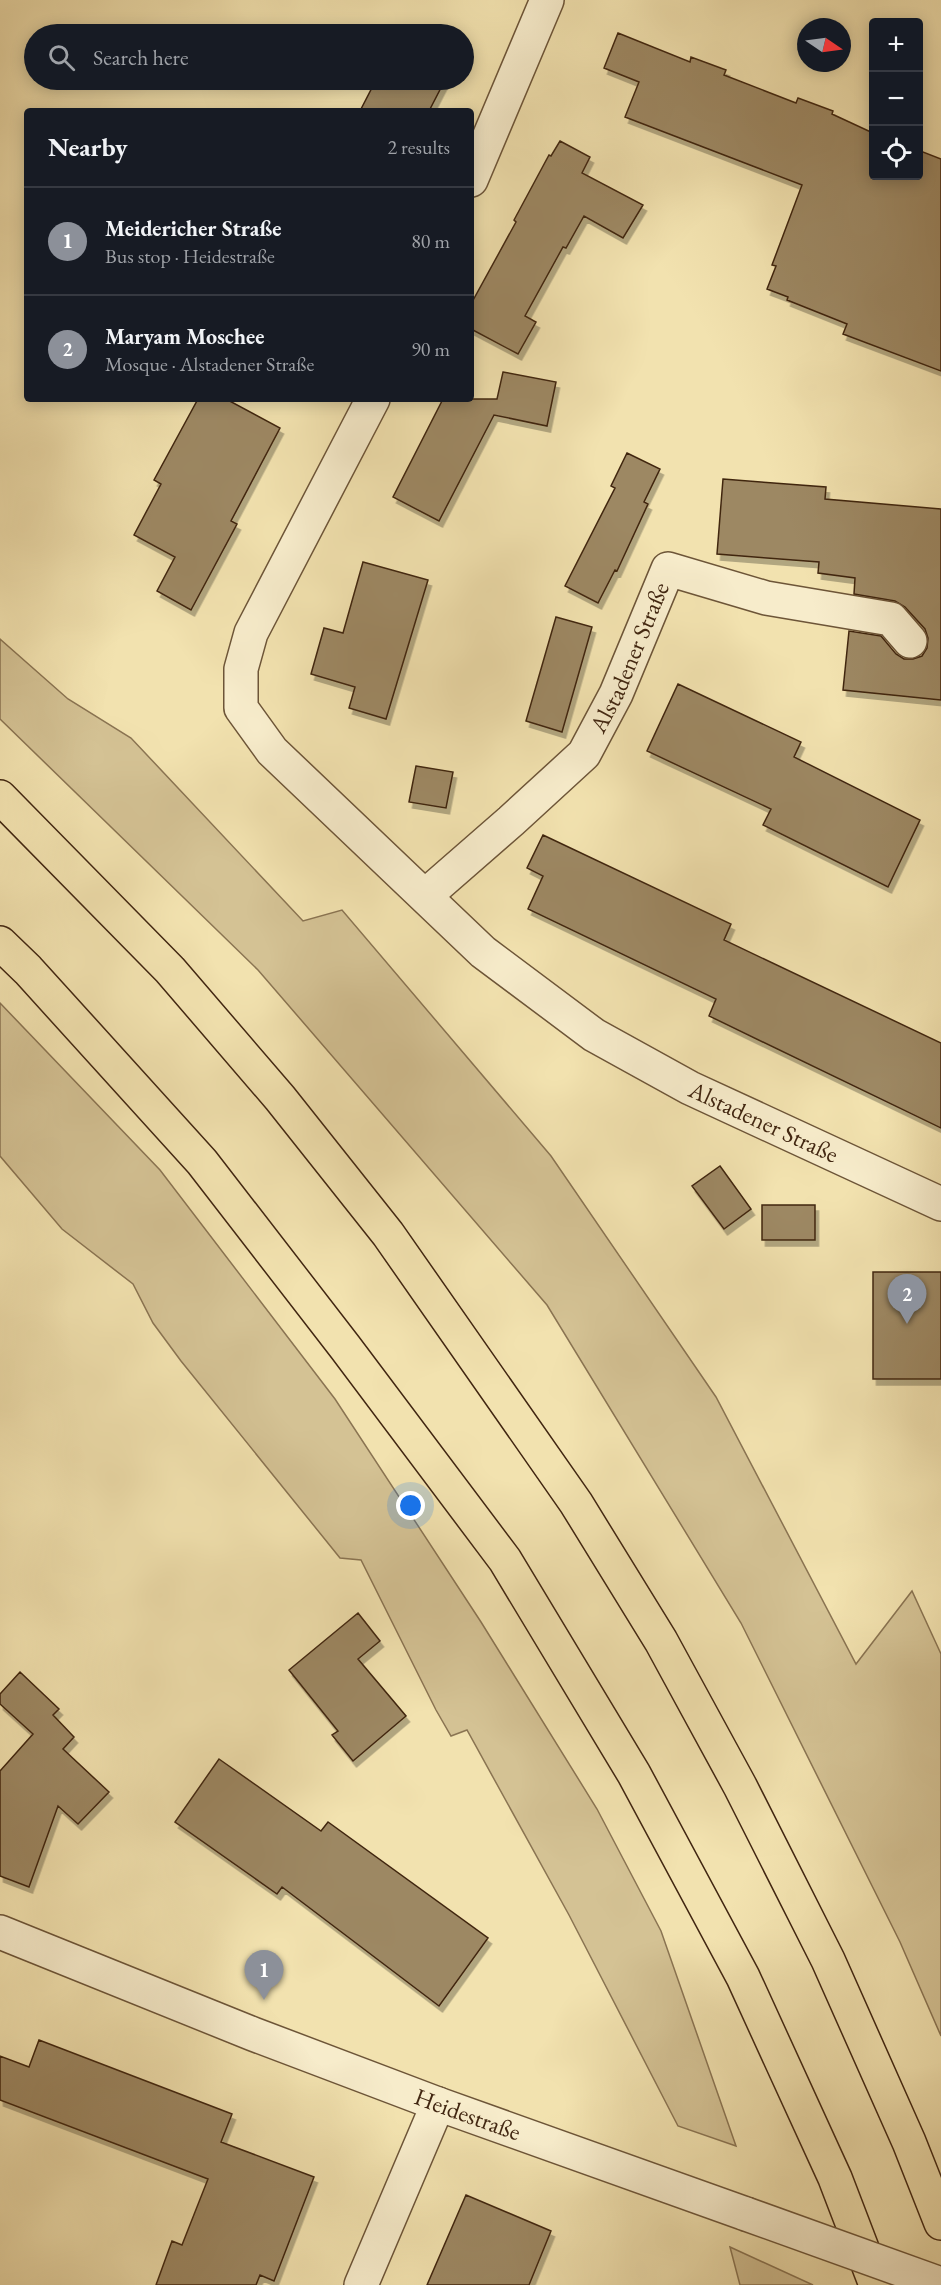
<!DOCTYPE html>
<html lang="en">
<head>
<meta charset="utf-8">
<style>
  :root { --surface:#171b24; --page:#20242c; --text:#f1f3f6; --muted:#9ea1a6; --line:#363941; --accent:#8c9099 }
  body { margin:0; font-family:"EB Garamond",serif; background:var(--page); color:var(--text) }
  .controls { position:absolute; right:18px; top:18px; display:grid; overflow:hidden; border-radius:6px; box-shadow:0 3px 15px #0003 }
  .controls button { width:54px; height:54px; display:grid; place-items:center; padding:0; border:0; border-bottom:2px solid var(--line); background:var(--surface); color:var(--text); font:30px sans-serif }
  .compass { position:absolute; left:797px; top:18px; width:54px; height:54px; border-radius:50%; background:var(--surface); box-shadow:0 3px 15px #0003; rotate:103deg }
  .you { position:absolute; left:411px; top:1506px; width:21px; height:21px; margin:-15px; border:4px solid #fff; border-radius:50%; background:#1a73e8; box-shadow:0 0 0 9px #1a73e833 }
  .badge { display:grid; place-items:center; width:39px; height:39px; border-radius:50%; background:var(--accent); color:#fff; font-size:20px; font-weight:700 }
  .pin { position:absolute; translate:-50% -50px; filter:drop-shadow(0 2px 3px #0008) }
  .pin::after { content:''; position:absolute; top:32px; width:21px; height:18px; background:inherit; clip-path:polygon(0 0,100% 0,50% 100%) }
  .list { margin:0; padding:0; list-style:none }
  h2 { display:flex; justify-content:space-between; align-items:center; height:78px; margin:0; padding:0 24px; font-size:26px }
  h2 small { font-size:20px; font-weight:400; color:var(--muted) }
  .list li { display:grid; grid-template-columns:39px 1fr auto; gap:18px; align-items:center; box-sizing:border-box; height:108px; padding:0 24px; border-top:2px solid var(--line) }
  .list b { display:block; font-size:22px; white-space:nowrap }
  .list p { margin:0; font-size:20px; white-space:nowrap; color:var(--muted) }
  .list em { font-size:20px; font-style:normal; color:var(--muted) }
  .icon { flex:none; width:33px; height:33px; fill:none; stroke:currentColor; stroke-width:2; stroke-linecap:round; stroke-linejoin:round }
  .map { position:relative; flex:none; width:941px; height:2285px; overflow:hidden }
  .search { position:absolute; background:var(--surface); box-shadow:0 3px 15px #0003; left:24px; top:24px; width:450px; height:66px; display:flex; align-items:center; gap:15px; box-sizing:border-box; padding:0 21px; border-radius:33px; color:var(--muted); font-size:22px }
  .panel { position:absolute; background:var(--surface); box-shadow:0 3px 15px #0003; left:24px; top:108px; width:450px; height:294px; border-radius:6px }
  .map>svg:first-child { display:block }
</style>
</head>
<body>
<div class="map">
<svg width="941" height="2285" viewBox="0 0 941 2285">
  <defs>
    <filter id="shadow"><feDropShadow dx="3.5" dy="6" stdDeviation="0" flood-color="#0004"/></filter>
  </defs>
  <rect width="100%" height="100%" fill="#f2e2af"/>
  <filter id="stains"><feTurbulence type="fractalNoise" baseFrequency=".00333" numOctaves="4"/><feColorMatrix values="0 0 0 0 .2 0 0 0 0 .09 0 0 0 0 .02 0 0 0 .5 -.17"/></filter>
  <radialGradient id="worn" r=".72"><stop offset=".6" stop-color="#630" stop-opacity="0"/><stop offset="1" stop-color="#630" stop-opacity=".3"/></radialGradient>
  <!-- green -->
  <path fill="#d4c294" stroke="#8a7452" stroke-width="1.5" d="M 0,639 L 68,699 L 131,738 L 303,921 L 342,910 L 551,1156 L 716,1397 L 856,1664 L 912,1591 L 941,1654 L 941,2036 L 900,1942 L 741,1623 L 547,1305 L 258,970 L 0,719 Z
    M 0,1003 L 160,1170 L 335,1399 L 481,1622 L 597,1809 L 661,1931 L 736,2146 L 678,2126 L 569,1915 L 467,1730 L 451,1736 L 436,1710 L 361,1560 L 340,1558 L 181,1361 L 153,1323 L 133,1284 L 62,1229 L 0,1156 Z
    M 730,2247 L 813,2285 L 740,2285 Z"/>
  <!-- building -->
  <path fill="#9d8863" stroke="#412611" stroke-width="1.5" filter="url(#shadow)" d="M 618,33 L 690,62 L 691,57 L 726,70 L 724,75 L 796,103 L 798,98 L 833,111 L 832,114 L 873,133 L 873,176 L 918,176 L 918,150 L 941,159 L 941,371 L 843,334 L 847,324 L 787,300 L 788,297 L 767,289 L 776,266 L 772,265 L 802,185 L 625,117 L 639,82 L 604,68 Z
    M 376,80 L 445,80 L 429,111 L 360,111 Z
    M 560,141 L 590,157 L 582,173 L 643,205 L 623,238 L 584,216 L 566,248 L 563,247 L 525,316 L 536,322 L 518,354 L 471,329 L 471,304 L 516,222 L 514,220 L 549,155 L 551,156 Z
    M 503,372 L 556,382 L 547,426 L 494,415 L 439,521 L 393,497 L 443,399 L 497,399 Z
    M 198,399 L 226,399 L 280,428 L 231,521 L 237,524 L 191,610 L 157,591 L 175,557 L 134,535 L 161,484 L 154,480 Z
    M 627,453 L 660,469 L 644,502 L 648,504 L 617,571 L 615,570 L 598,603 L 565,586 L 615,488 L 611,486 Z
    M 723,479 L 826,487 L 825,499 L 941,509 L 941,700 L 843,690 L 849,631 L 881,636 L 896,654 L 904,659 L 913,659 L 922,656 L 927,648 L 928,638 L 925,629 L 905,607 L 895,601 L 854,594 L 855,578 L 818,573 L 819,562 L 717,554 Z
    M 363,562 L 428,580 L 386,719 L 349,708 L 355,687 L 311,674 L 324,628 L 343,633 Z
    M 556,617 L 592,627 L 562,732 L 526,721 Z
    M 678,684 L 801,742 L 794,757 L 920,820 L 888,887 L 763,825 L 771,809 L 647,751 Z
    M 416,766 L 453,772 L 446,808 L 409,802 Z
    M 543,835 L 731,924 L 724,940 L 941,1043 L 941,1128 L 709,1016 L 716,999 L 528,909 L 543,876 L 527,868 Z
    M 720,1166 L 751,1209 L 724,1229 L 692,1186 Z
    M 762,1205 L 815,1205 L 815,1240 L 762,1240 Z
    M 873,1272 L 941,1272 L 941,1379 L 873,1379 Z
    M 358,1613 L 380,1641 L 358,1659 L 406,1716 L 353,1761 L 332,1735 L 338,1731 L 289,1670 Z
    M 20,1672 L 59,1709 L 53,1715 L 74,1737 L 63,1749 L 109,1792 L 78,1824 L 58,1806 L 29,1887 L 0,1876 L 0,1771 L 33,1734 L 0,1704 L 0,1694 Z
    M 219,1759 L 321,1831 L 328,1822 L 488,1938 L 439,2006 L 282,1887 L 277,1894 L 175,1822 Z
    M 39,2040 L 232,2114 L 221,2142 L 314,2177 L 274,2281 L 260,2275 L 256,2285 L 156,2285 L 172,2241 L 182,2245 L 208,2179 L 0,2100 L 0,2056 L 29,2067 Z
    M 466,2195 L 551,2231 L 529,2285 L 427,2285 Z"/>
  <g fill="none" stroke-linecap="round" stroke-linejoin="round">
    <!-- minor casing -->
    <g stroke="#6d5538" stroke-width="36">
      <g id="minor">
        <path d="M 471,180 L 547,0"/>
        <path id="s1" d="M 373,399 L 251,633 L 241,669 L 241,708 L 272,751 L 483,952 L 594,1035 L 690,1088 L 941,1204"/>
        <path id="s2" d="M 425,896 L 511,821 L 584,754 L 616,694 L 668,569 L 766,598 L 891,619 L 910,641"/>
        <path d="M 361,2285 L 438,2104"/>
      </g>
    </g>
    <!-- tertiary casing -->
    <g stroke="#6d5538" stroke-width="36">
      <g id="tertiary">
        <path id="s3" d="M 0,1932 L 253,2034 L 438,2104 L 746,2214"/>
      </g>
    </g>
    <!-- motorway casing -->
    <g stroke="#412611" stroke-width="36">
      <path id="motorway" d="M 0,797 L 170,970 L 280,1098 L 388,1234 L 576,1503 L 661,1641 L 740,1786 L 828,1960 L 909,2142 L 941,2223
        M 0,943 L 28,970 L 202,1162 L 345,1347 L 505,1560 L 634,1774 L 743,1977 L 835,2178 L 876,2285"/>
    </g>
    <!-- minor -->
    <use href="#minor" stroke="#f7eccb" stroke-width="33"/>
    <!-- tertiary -->
    <use href="#tertiary" stroke="#f7eccb" stroke-width="33"/>
    <!-- motorway -->
    <use href="#motorway" stroke="#f2e2af" stroke-width="33"/>
    <!-- tertiary-bridge casing -->
    <g stroke="#6d5538" stroke-width="36" stroke-linecap="butt">
      <path id="tertiary-bridge" d="M 746,2214 L 941,2284"/>
    </g>
    <!-- tertiary-bridge -->
    <use href="#tertiary-bridge" stroke="#f7eccb" stroke-width="33"/>
  </g>
  <g text-anchor="middle" stroke-width="5" stroke-linejoin="round" paint-order="stroke">
    <!-- street labels -->
    <g font-size="24" fill="#412611" stroke="#f7eccb">
      <text dy="8" stroke="none"><textPath href="#s2" startOffset="320">Alstadener Straße</textPath></text>
      <text dy="8" stroke="none"><textPath href="#s1" startOffset="1014">Alstadener Straße</textPath></text>
      <text dy="8" stroke="none"><textPath href="#s3" startOffset="502">Heidestraße</textPath></text>
    </g>
  </g>
  <rect width="100%" height="100%" filter="url(#stains)"/>
  <rect width="100%" height="100%" fill="url(#worn)"/>
</svg>
<div class="controls">
<button>+</button>
<button>−</button>
<button><svg class="icon" aria-label="locate" viewBox="0 0 24 24"><circle cx="12" cy="12" r="6"/><path d="M12 2v4M12 18v4M2 12h4M18 12h4"/></svg></button>
</div>
<svg class="compass" viewBox="-18 -18 36 36"><path d="M0-13l5 13h-10z" fill="#e53935"/><path d="M0 13l5-13h-10z" fill="#9ea1a6"/></svg>
<div class="you"></div>
<div class="pin badge" style="left:264px;top:2000px">1</div>
<div class="pin badge" style="left:907px;top:1324px">2</div>
<div class="search"><svg class="icon" aria-label="search" viewBox="0 0 24 24"><circle cx="10" cy="10" r="6"/><path d="M15 15l6 6"/></svg>Search here</div>
<section class="panel">
<h2>Nearby<small>2 results</small></h2>
<ul class="list">
<li><span class="badge">1</span><div><b>Meidericher Straße</b><p>Bus stop · Heidestraße</p></div><em>80 m</em></li>
<li><span class="badge">2</span><div><b>Maryam Moschee</b><p>Mosque · Alstadener Straße</p></div><em>90 m</em></li>
</ul>
</section>
</div>
</body>
</html>
